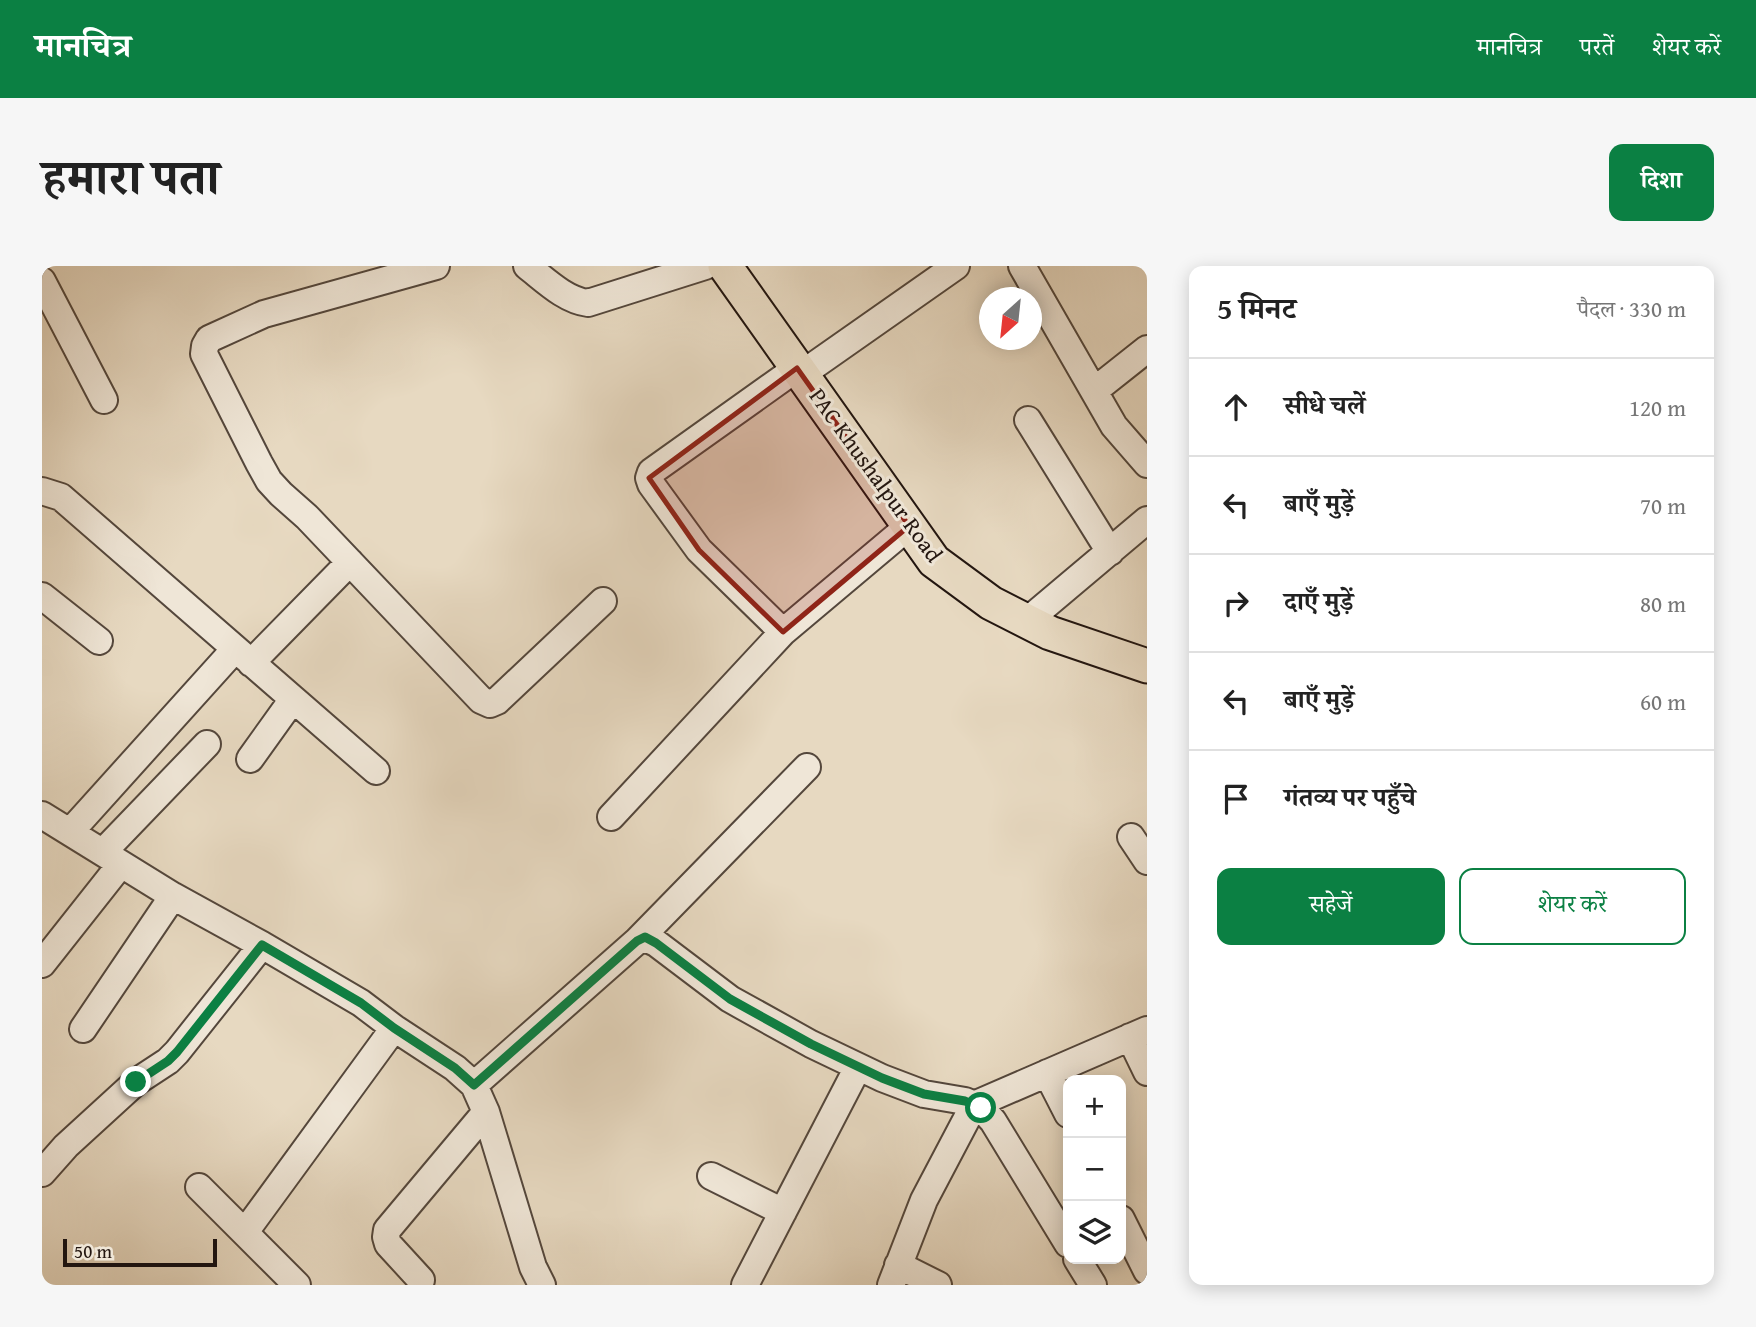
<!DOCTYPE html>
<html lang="hi">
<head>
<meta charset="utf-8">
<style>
  :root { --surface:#fff; --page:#f6f6f6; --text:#222; --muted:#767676; --line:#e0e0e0; --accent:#0b8043 }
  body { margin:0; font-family:"Gentium Book Plus","Noto Serif Devanagari",serif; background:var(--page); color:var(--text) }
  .controls { position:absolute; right:21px; bottom:21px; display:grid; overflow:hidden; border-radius:14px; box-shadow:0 4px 18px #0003 }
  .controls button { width:63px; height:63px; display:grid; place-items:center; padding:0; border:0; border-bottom:2px solid var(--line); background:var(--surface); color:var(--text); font:35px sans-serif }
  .compass { position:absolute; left:937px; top:21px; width:63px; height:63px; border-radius:50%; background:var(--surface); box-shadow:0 4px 18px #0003; rotate:207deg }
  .scale { position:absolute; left:21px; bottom:18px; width:154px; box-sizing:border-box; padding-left:7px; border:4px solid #231610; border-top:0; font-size:19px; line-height:24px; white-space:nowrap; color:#231610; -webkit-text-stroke:5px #efe6d7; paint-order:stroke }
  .stop { position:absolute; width:21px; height:21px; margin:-16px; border:5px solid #0b8043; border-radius:50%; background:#fff }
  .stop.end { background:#0b8043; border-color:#fff; box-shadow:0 2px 7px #0008 }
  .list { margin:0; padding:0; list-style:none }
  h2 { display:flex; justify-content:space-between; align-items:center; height:91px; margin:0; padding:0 28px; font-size:30px }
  h2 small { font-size:23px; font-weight:400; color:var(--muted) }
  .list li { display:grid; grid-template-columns:46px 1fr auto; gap:21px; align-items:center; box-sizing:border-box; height:98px; padding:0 28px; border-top:2px solid var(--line) }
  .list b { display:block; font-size:26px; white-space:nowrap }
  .list em { font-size:23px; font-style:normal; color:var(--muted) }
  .actions { display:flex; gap:14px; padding:21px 28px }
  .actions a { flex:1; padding:16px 0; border:2px solid var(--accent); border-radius:14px; text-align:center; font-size:24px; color:var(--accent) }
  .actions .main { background:var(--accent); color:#fff }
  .icon { flex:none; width:38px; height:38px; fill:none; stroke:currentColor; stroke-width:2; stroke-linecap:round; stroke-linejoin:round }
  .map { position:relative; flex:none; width:1105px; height:1019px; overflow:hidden; border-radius:14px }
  header { display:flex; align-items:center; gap:42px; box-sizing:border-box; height:98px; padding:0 35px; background:var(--accent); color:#fff }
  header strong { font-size:33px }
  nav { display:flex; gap:38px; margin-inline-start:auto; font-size:24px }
  .intro { display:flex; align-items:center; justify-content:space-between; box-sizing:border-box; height:168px; padding:0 42px }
  h1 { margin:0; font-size:49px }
  .button { padding:18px 32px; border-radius:14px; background:var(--accent); color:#fff; font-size:24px; font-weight:700 }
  main { display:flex; gap:42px; padding:0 42px }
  aside { flex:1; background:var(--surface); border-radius:14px; box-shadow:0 4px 18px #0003 }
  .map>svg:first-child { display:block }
</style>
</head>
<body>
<header>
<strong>मानचित्र</strong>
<nav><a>मानचित्र</a><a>परतें</a><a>शेयर करें</a></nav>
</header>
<div class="intro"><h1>हमारा पता</h1><a class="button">दिशा</a></div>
<main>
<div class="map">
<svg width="1105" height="1019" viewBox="0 0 1105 1019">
  <rect width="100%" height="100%" fill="#e7d9c1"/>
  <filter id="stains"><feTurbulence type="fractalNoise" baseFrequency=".00286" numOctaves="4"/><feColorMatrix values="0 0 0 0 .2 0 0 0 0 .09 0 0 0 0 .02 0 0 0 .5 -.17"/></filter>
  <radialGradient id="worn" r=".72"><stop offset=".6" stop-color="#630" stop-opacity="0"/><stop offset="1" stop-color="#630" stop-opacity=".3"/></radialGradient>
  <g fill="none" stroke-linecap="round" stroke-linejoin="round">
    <!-- minor casing -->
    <g stroke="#54473c" stroke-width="30">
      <path id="minor" d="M 394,0 L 222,48 L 167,73 L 163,80 L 162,88 L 217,197 L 227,215 L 239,228 L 265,251 L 439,434 L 448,438 L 455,435 L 561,335
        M 485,0 C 503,14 523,34 546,37 L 663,0
        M 980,0 L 1072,160 L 1105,198
        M 0,15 L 62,134
        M 760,108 L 914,0
        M 1052,125 L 1105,83
        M 986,154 L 1068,286
        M 0,225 L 19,231 L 334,505
        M 0,330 L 57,375
        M 985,355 L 1105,254
        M 741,366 L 657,284 L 609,218 L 607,212 L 609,206 L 755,102
        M 209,397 L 308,296
        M 208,493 L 251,433
        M 0,549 L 131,630 L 220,679 L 319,737 L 352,762 L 413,802 L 432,819 L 444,846 L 491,1001 L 500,1019
        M 569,551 L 741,366 L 867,260
        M 28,566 L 193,383
        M 1089,571 L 1105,595
        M 61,586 L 165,478
        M 595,675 L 765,501
        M 0,698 L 79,598
        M 41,763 L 131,630
        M 1088,771 L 1105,806
        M 1005,807 L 1026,848
        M 432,819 L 595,675 L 603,672 L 614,677 L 688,733 L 769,778 L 840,812 L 882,828 L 923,835 L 939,842 L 951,855 L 1026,978
        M 0,907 L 24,880 L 94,816 L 126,795 L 135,786 L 220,679
        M 669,910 L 741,946
        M 157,921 L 255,1019
        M 1079,953 L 1105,1005
        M 203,966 L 352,762
        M 1035,993 L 1051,1019
        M 856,999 L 896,1019
        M 379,1014 L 346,978 L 344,971 L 345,964 L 444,846
        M 703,1019 L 816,801
        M 849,1019 L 882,934 L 932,839 L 1105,764"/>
    </g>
    <!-- major casing -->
    <g stroke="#231610" stroke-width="37">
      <path id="major" d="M 683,0 L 892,295 L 949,337 L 1008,367 L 1105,400"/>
    </g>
    <!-- minor -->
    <use href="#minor" stroke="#efe6d7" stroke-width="26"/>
    <!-- major -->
    <use href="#major" stroke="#e7d9c1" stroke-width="33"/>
  </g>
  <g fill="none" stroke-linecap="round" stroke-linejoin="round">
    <!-- route -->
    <path stroke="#0b8043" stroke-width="9" d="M 94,816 L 126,795 L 135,786 L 220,679 L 319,737 L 352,762 L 413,802 L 432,819 L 595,675 L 603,671 L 614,677 L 688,733 L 769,778 L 840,812 L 882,828 L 923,835 L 939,842"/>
  </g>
  <!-- marked area -->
  <path fill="#8f2418" fill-opacity="0.2" stroke="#8f2418" stroke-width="5" stroke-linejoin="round" d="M 755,102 L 867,260 L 741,366 L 657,284 L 607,212 Z"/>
  <g text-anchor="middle" stroke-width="6" stroke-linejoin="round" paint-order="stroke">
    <!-- street labels -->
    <g font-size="23" fill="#231610" stroke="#efe6d7">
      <text transform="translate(834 209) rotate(54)" y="8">PAC Khushalpur Road</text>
    </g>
  </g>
  <rect width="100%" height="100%" filter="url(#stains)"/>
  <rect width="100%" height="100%" fill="url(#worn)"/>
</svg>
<div class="controls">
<button>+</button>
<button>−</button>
<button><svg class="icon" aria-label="layers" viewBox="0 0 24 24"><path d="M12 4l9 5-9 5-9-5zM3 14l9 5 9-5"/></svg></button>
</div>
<svg class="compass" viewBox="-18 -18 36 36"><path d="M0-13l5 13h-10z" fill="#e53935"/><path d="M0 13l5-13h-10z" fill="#767676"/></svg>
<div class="scale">50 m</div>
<div class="stop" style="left:939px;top:842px"></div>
<div class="stop end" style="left:94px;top:816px"></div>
</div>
<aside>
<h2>5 मिनट<small>पैदल · 330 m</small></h2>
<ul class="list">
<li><svg class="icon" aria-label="ahead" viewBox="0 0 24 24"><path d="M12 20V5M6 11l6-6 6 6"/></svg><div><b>सीधे चलें</b></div><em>120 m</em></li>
<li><svg class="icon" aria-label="left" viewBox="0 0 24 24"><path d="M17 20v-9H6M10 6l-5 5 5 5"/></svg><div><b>बाएँ मुड़ें</b></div><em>70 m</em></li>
<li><svg class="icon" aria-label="right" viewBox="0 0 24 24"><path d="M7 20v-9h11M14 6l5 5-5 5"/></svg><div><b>दाएँ मुड़ें</b></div><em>80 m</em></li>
<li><svg class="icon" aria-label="left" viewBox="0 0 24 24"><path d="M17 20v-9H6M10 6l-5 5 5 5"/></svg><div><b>बाएँ मुड़ें</b></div><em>60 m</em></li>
<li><svg class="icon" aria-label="arrive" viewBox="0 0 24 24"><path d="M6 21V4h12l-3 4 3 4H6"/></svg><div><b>गंतव्य पर पहुँचे</b></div></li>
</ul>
<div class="actions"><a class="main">सहेजें</a><a>शेयर करें</a></div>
</aside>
</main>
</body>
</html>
